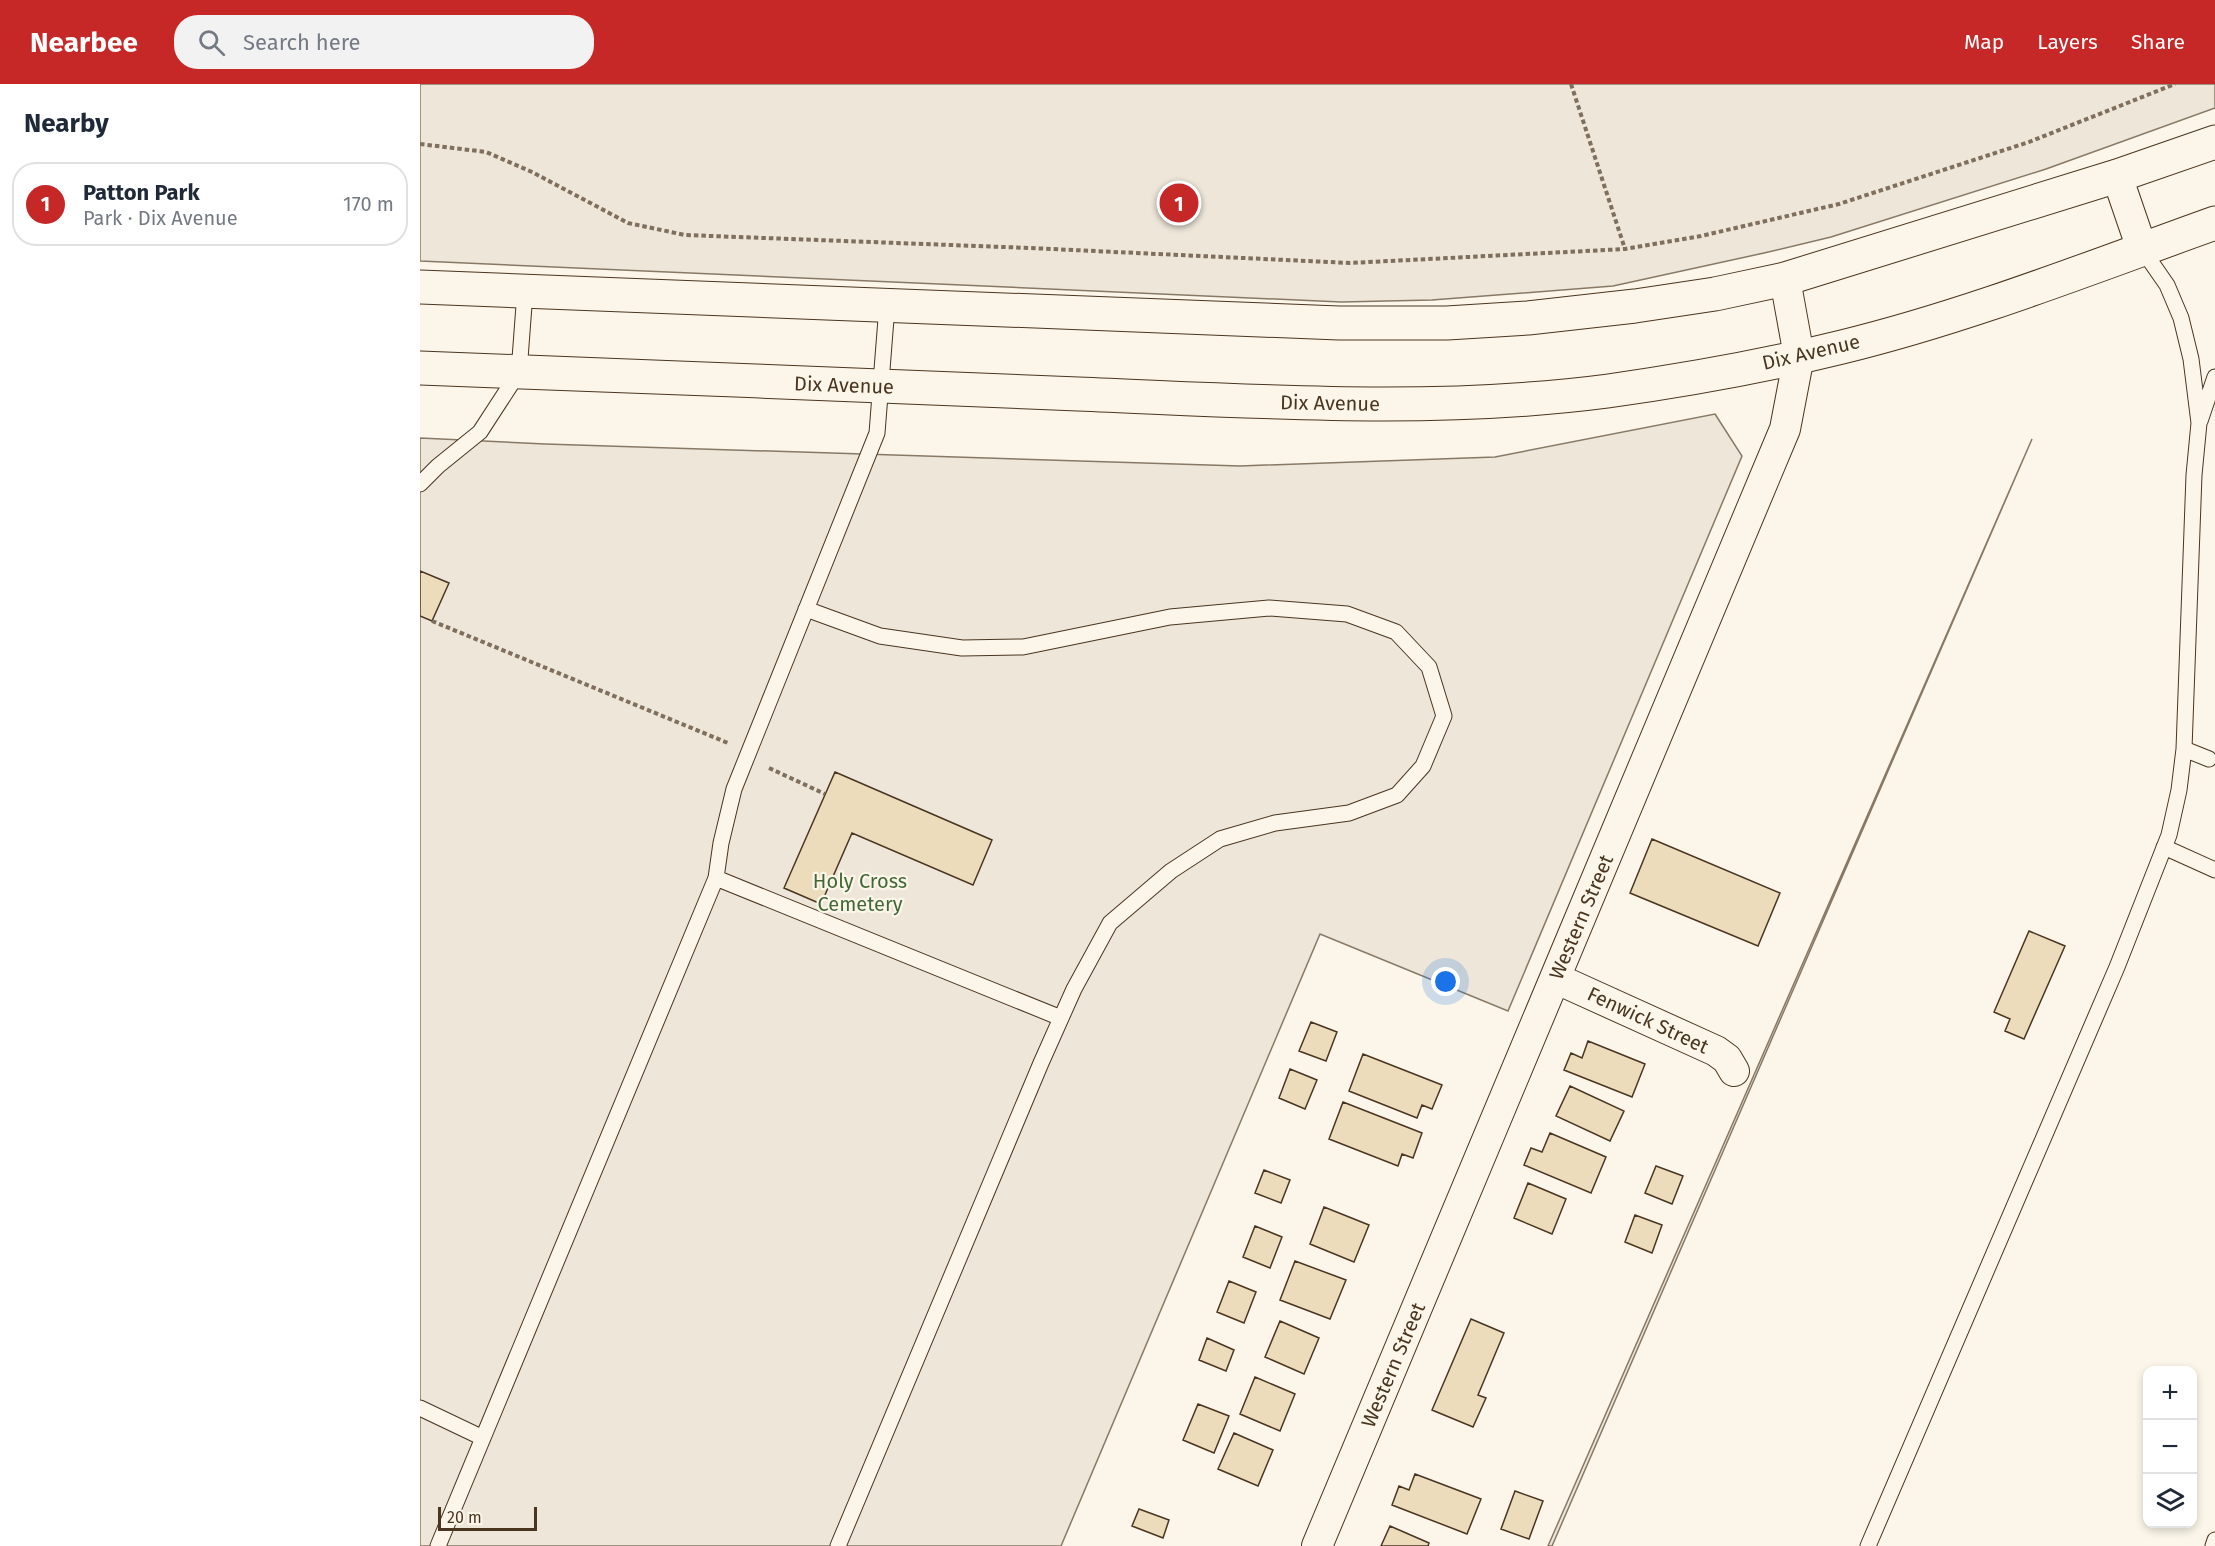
<!DOCTYPE html>
<html lang="en">
<head>
<meta charset="utf-8">
<style>
  :root { --surface:#fff; --page:#f2f2f3; --text:#1f2937; --muted:#747a83; --line:#e0e1e3; --accent:#c62828 }
  body { margin:0; font-family:"Fira Sans",sans-serif; background:var(--page); color:var(--text) }
  .controls { position:absolute; right:18px; bottom:18px; display:grid; overflow:hidden; border-radius:12px; box-shadow:0 3px 9px #0003 }
  .controls button { width:54px; height:54px; display:grid; place-items:center; padding:0; border:0; border-bottom:2px solid var(--line); background:var(--surface); color:var(--text); font:30px sans-serif }
  .scale { position:absolute; left:18px; bottom:15px; width:99px; box-sizing:border-box; padding-left:6px; border:3px solid #4a3520; border-top:0; font-size:16px; line-height:21px; white-space:nowrap; color:#4a3520; -webkit-text-stroke:4px #fbf6e9; paint-order:stroke }
  .you { position:absolute; left:1026px; top:898px; width:21px; height:21px; margin:-15px; border:4px solid #fff; border-radius:50%; background:#1a73e8; box-shadow:0 0 0 9px #1a73e833 }
  .badge { display:grid; place-items:center; width:39px; height:39px; border-radius:50%; background:var(--accent); color:#fff; font-size:20px; font-weight:700 }
  .pin { position:absolute; translate:-50% -50%; border:3px solid #fff; box-shadow:0 2px 6px #0006 }
  .list { margin:0; padding:0; list-style:none }
  h2 { display:flex; justify-content:space-between; align-items:center; height:78px; margin:0; padding:0 24px; font-size:26px }
  h2 small { font-size:20px; font-weight:400; color:var(--muted) }
  .list li { display:grid; grid-template-columns:39px 1fr auto; gap:18px; align-items:center; box-sizing:border-box; height:84px; margin:0 12px 12px; padding:0 12px; border:2px solid var(--line); border-radius:24px }
  .list b { display:block; font-size:22px; white-space:nowrap }
  .list p { margin:0; font-size:20px; white-space:nowrap; color:var(--muted) }
  .list em { font-size:20px; font-style:normal; color:var(--muted) }
  .icon { flex:none; width:33px; height:33px; fill:none; stroke:currentColor; stroke-width:2; stroke-linecap:round; stroke-linejoin:round }
  .map { position:relative; flex:none; width:1795px; height:1462px; overflow:hidden }
  header { display:flex; align-items:center; gap:36px; box-sizing:border-box; height:84px; padding:0 30px; background:var(--accent); color:#fff }
  header strong { font-size:28px }
  nav { display:flex; gap:33px; margin-inline-start:auto; font-size:21px }
  .search { width:420px; height:54px; background:var(--page); display:flex; align-items:center; gap:15px; box-sizing:border-box; padding:0 21px; border-radius:24px; color:var(--muted); font-size:22px }
  main { display:flex }
  aside { flex:1; background:var(--surface) }
  .map>svg:first-child { display:block }
</style>
</head>
<body>
<header>
<strong>Nearbee</strong>
<div class="search"><svg class="icon" aria-label="search" viewBox="0 0 24 24"><circle cx="10" cy="10" r="6"/><path d="M15 15l6 6"/></svg>Search here</div>
<nav><a>Map</a><a>Layers</a><a>Share</a></nav>
</header>
<main>
<aside>
<h2>Nearby<small></small></h2>
<ul class="list">
<li><span class="badge">1</span><div><b>Patton Park</b><p>Park · Dix Avenue</p></div><em>170 m</em></li>
</ul>
</aside>
<div class="map">
<svg width="1795" height="1462" viewBox="0 0 1795 1462">
  <rect width="100%" height="100%" fill="#fbf6e9"/>
  <!-- green -->
  <path fill="#ede6d9" stroke="#887966" stroke-width="1.5" d="M 0,0 L 1795,0 L 1795,24 L 1626,85 L 1411,153 L 1344,169 L 1193,202 L 1012,216 L 921,218 L 0,177 Z
    M 1295,330 L 1322,372 L 1088,927 L 900,850 L 641,1462 L 0,1462 L 0,354 L 125,360 L 820,382 L 1075,373 Z
    M 1612,355 L 1132,1462 L 1128,1462 Z"/>
  <!-- building -->
  <path fill="#ecdcbc" stroke="#4a3520" stroke-width="1.5" d="M 0,487 L 29,499 L 12,537 L 0,532 Z
    M 415,688 L 572,756 L 553,801 L 432,749 L 401,820 L 364,804 Z
    M 1232,755 L 1360,809 L 1338,862 L 1210,809 Z
    M 1609,847 L 1645,862 L 1604,955 L 1585,947 L 1590,935 L 1574,928 Z
    M 891,938 L 917,948 L 906,977 L 879,967 Z
    M 1168,957 L 1225,980 L 1212,1013 L 1144,986 L 1151,969 L 1162,974 Z
    M 943,970 L 1022,1001 L 1012,1025 L 1002,1021 L 997,1034 L 929,1007 Z
    M 870,985 L 897,996 L 885,1025 L 859,1014 Z
    M 1150,1002 L 1204,1027 L 1190,1057 L 1136,1032 Z
    M 923,1018 L 1002,1049 L 993,1074 L 982,1070 L 978,1082 L 909,1055 Z
    M 1130,1049 L 1186,1073 L 1171,1109 L 1104,1081 L 1111,1064 L 1122,1068 Z
    M 1236,1082 L 1263,1092 L 1252,1120 L 1225,1109 Z
    M 844,1086 L 870,1096 L 861,1119 L 835,1109 Z
    M 1108,1099 L 1146,1115 L 1132,1150 L 1094,1134 Z
    M 904,1123 L 949,1141 L 934,1178 L 890,1160 Z
    M 1215,1131 L 1242,1141 L 1232,1169 L 1205,1158 Z
    M 835,1142 L 862,1153 L 850,1184 L 823,1173 Z
    M 875,1177 L 926,1196 L 910,1235 L 860,1216 Z
    M 809,1197 L 836,1208 L 824,1239 L 797,1228 Z
    M 1051,1235 L 1084,1249 L 1058,1311 L 1066,1314 L 1053,1343 L 1012,1326 Z
    M 860,1237 L 899,1254 L 884,1290 L 845,1273 Z
    M 787,1254 L 814,1266 L 806,1287 L 779,1276 Z
    M 835,1293 L 875,1310 L 860,1347 L 820,1330 Z
    M 778,1320 L 809,1332 L 794,1369 L 763,1356 Z
    M 814,1349 L 853,1366 L 838,1402 L 798,1385 Z
    M 995,1390 L 1061,1415 L 1047,1450 L 972,1421 L 979,1402 L 989,1406 Z
    M 1095,1407 L 1123,1417 L 1109,1455 L 1081,1445 Z
    M 719,1425 L 749,1436 L 743,1454 L 712,1442 Z
    M 970,1442 L 1009,1459 L 1008,1462 L 961,1462 Z"/>
  <g fill="none" stroke-linecap="round" stroke-linejoin="round">
    <!-- service casing -->
    <g stroke="#4a3520" stroke-width="17">
      <path id="service" d="M 1780,337 L 1795,293
        M 0,400 L 18,382 L 60,348 L 99,288 L 105,208
        M 386,525 L 460,552 L 542,564 L 603,563 L 750,533 L 849,524 L 927,530 L 976,548 L 1009,583 L 1024,632 L 1003,682 L 977,711 L 929,729 L 855,739 L 800,755 L 751,787 L 690,839 L 654,905 L 621,979 L 418,1462
        M 1764,665 L 1789,675
        M 1744,763 L 1795,786
        M 296,794 L 641,934
        M 0,1324 L 63,1354
        M 18,1462 L 296,794 L 301,759 L 314,705 L 457,349 L 467,222
        M 1448,1462 L 1697,883 L 1749,751 L 1759,706 L 1764,665 L 1774,391 L 1779,339 L 1771,275 L 1761,234 L 1747,201 L 1722,165
        M 1793,1462 L 1795,1456"/>
    </g>
    <!-- minor casing -->
    <g stroke="#4a3520" stroke-width="32">
      <path id="minor" d="M 1697,92 L 1722,165
        M 1135,894 L 1296,967 L 1307,975 L 1314,987
        M 897,1462 L 1365,345 L 1379,272 L 1365,195"/>
    </g>
    <!-- tertiary casing -->
    <g stroke="#4a3520" stroke-width="35">
      <path id="tertiary" d="M 0,203 L 919,239 L 1027,239 L 1108,234 L 1215,222 L 1295,210 L 1365,195 L 1697,92 L 1795,58
        M 0,284 C 219,292 439,301 658,310 C 835,317 1013,330 1188,307 C 1266,296 1345,282 1422,263 C 1549,232 1672,183 1795,139"/>
    </g>
    <!-- path -->
    <path stroke="#7f6f5c" stroke-width="4" stroke-dasharray="4.5 3" stroke-linecap="butt" d="M 1151,0 L 1205,165
      M 0,60 L 66,68 L 112,88 L 208,139 L 265,151 L 610,164 L 930,179 L 1205,165 L 1281,152 L 1419,120 L 1609,58 L 1755,0
      M 12,537 L 308,659
      M 349,684 L 405,710"/>
    <!-- service -->
    <use href="#service" stroke="#fbf6e9" stroke-width="15"/>
    <!-- minor -->
    <use href="#minor" stroke="#fbf6e9" stroke-width="30"/>
    <!-- tertiary -->
    <use href="#tertiary" stroke="#fbf6e9" stroke-width="33"/>
  </g>
  <g text-anchor="middle" stroke-width="4.5" stroke-linejoin="round" paint-order="stroke">
    <!-- street labels -->
    <g font-size="20" fill="#4a3520" stroke="#fbf6e9">
      <text transform="translate(1391 268) rotate(-13)" y="7">Dix Avenue</text>
      <text transform="translate(424 301) rotate(2)" y="7">Dix Avenue</text>
      <text transform="translate(910 319) rotate(1)" y="7">Dix Avenue</text>
      <text transform="translate(1161 833) rotate(-67)" y="7">Western Street</text>
      <text transform="translate(1228 936) rotate(25)" y="7">Fenwick Street</text>
      <text transform="translate(973 1281) rotate(-67)" y="7">Western Street</text>
    </g>
    <!-- park labels -->
    <g font-size="20" fill="#436837" stroke="#fbf6e9">
      <text x="440" y="804">Holy Cross<tspan x="440" dy="23">Cemetery</tspan></text>
    </g>
  </g>
</svg>
<div class="controls">
<button>+</button>
<button>−</button>
<button><svg class="icon" aria-label="layers" viewBox="0 0 24 24"><path d="M12 4l9 5-9 5-9-5zM3 14l9 5 9-5"/></svg></button>
</div>
<div class="scale">20 m</div>
<div class="you"></div>
<div class="pin badge" style="left:759px;top:119px">1</div>
</div>
</main>
</body>
</html>
